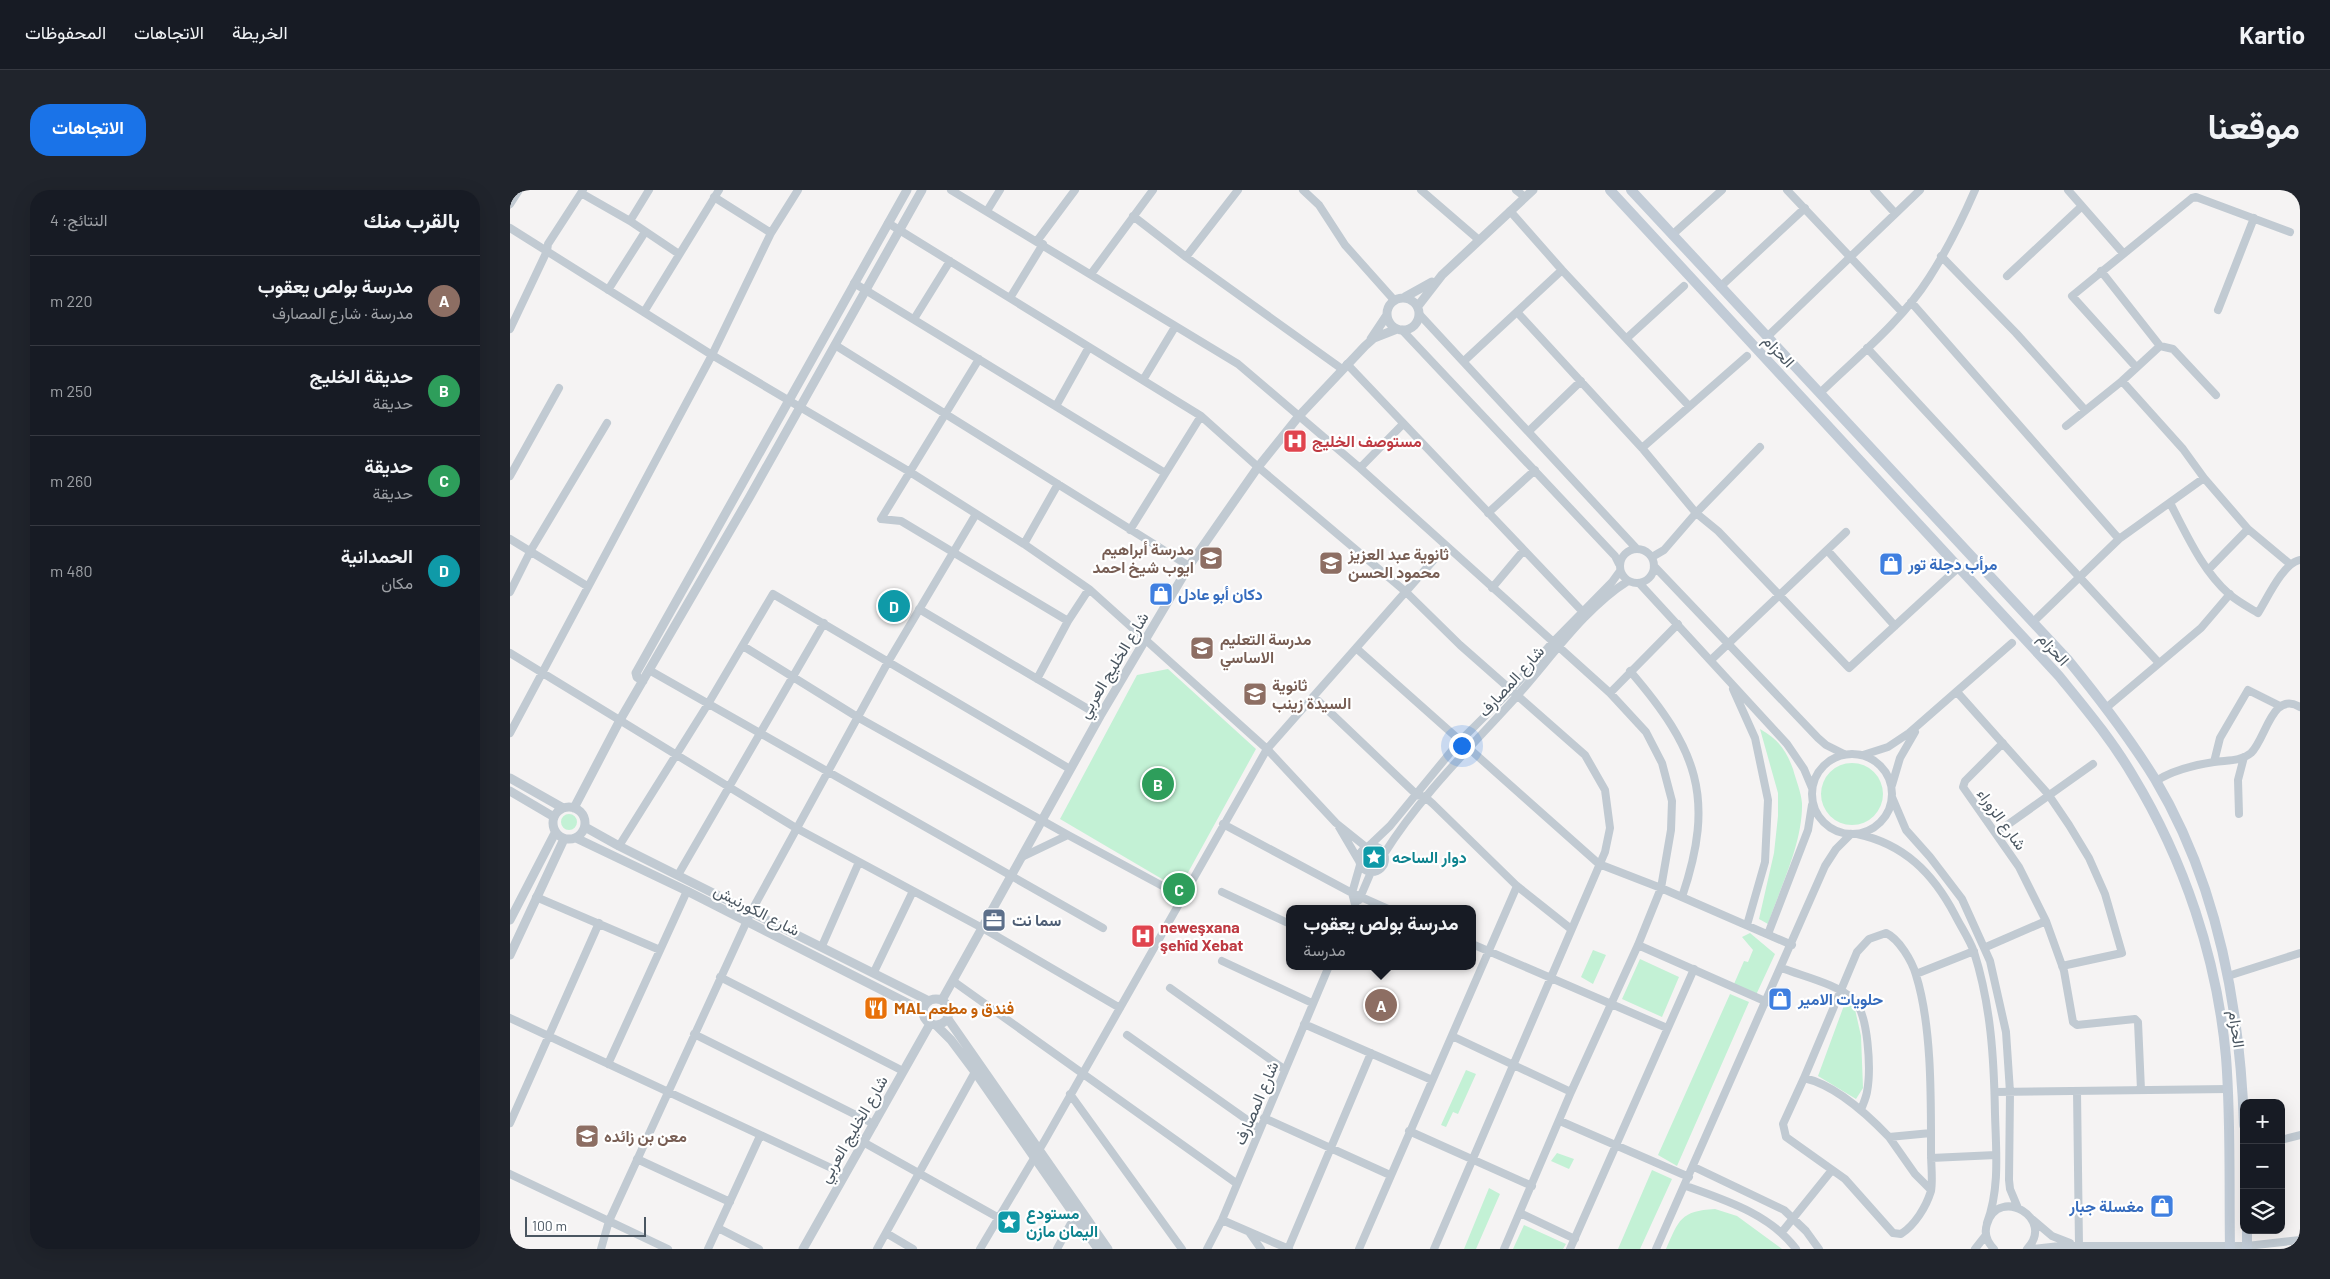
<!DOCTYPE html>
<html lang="ar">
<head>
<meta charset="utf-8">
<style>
  :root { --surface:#171b24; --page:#20242c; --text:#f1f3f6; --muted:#9ea1a6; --line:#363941; --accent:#1a73e8 }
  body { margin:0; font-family:Barlow,Vazirmatn,sans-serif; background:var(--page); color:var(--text); direction:rtl }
  .controls { position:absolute; right:15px; bottom:15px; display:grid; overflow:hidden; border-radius:10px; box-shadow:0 5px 20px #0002 }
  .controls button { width:45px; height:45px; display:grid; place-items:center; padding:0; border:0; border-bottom:1px solid var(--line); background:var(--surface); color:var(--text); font:25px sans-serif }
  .scale { position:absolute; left:15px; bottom:12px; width:121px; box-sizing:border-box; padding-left:5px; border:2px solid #4a5661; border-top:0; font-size:14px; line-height:18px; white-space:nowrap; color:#4a5661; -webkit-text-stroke:4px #fff; paint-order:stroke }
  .you { position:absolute; left:951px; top:555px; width:18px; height:18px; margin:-12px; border:4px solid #fff; border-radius:50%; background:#1a73e8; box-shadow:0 0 0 8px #1a73e833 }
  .badge { display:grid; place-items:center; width:32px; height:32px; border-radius:50%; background:var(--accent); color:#fff; font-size:16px; font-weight:700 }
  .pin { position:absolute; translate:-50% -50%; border:2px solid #fff; box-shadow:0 1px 5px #0006 }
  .popup { position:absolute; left:776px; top:715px; width:190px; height:65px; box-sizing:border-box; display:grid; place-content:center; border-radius:10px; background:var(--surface); filter:drop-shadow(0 1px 4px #0005); font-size:16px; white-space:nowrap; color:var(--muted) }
  .popup b { font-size:19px; color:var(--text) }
  .popup::after { content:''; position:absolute; left:50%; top:100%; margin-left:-10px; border:10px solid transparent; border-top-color:var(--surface) }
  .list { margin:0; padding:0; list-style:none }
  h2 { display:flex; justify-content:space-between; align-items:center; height:65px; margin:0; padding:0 20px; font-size:21px }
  h2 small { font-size:16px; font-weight:400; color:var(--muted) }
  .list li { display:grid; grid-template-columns:32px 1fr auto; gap:15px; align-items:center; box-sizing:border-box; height:90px; padding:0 20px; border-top:1px solid var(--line) }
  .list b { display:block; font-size:19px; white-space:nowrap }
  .list p { margin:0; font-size:16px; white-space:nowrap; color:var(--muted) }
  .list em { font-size:16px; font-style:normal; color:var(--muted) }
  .icon { flex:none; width:28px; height:28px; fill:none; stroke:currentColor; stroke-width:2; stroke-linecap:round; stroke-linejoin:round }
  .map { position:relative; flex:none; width:1790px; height:1059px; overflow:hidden; direction:ltr; border-radius:20px }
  header { display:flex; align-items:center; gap:30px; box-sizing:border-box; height:70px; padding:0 25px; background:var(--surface); border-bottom:1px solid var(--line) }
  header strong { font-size:24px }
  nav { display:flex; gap:28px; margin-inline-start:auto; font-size:18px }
  .intro { display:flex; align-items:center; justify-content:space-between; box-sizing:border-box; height:120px; padding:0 30px }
  h1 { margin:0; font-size:35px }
  .button { padding:12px 22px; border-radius:20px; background:var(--accent); color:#fff; font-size:18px; font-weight:700 }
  main { display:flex; gap:30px; padding:0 30px }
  aside { flex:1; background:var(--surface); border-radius:20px; box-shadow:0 5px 20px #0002 }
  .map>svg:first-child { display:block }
</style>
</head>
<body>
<header>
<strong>Kartio</strong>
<nav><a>الخريطة</a><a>الاتجاهات</a><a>المحفوظات</a></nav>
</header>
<div class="intro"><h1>موقعنا</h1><a class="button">الاتجاهات</a></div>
<main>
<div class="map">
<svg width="1790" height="1059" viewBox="0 0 1790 1059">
  <rect width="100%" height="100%" fill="#f5f3f3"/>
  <!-- green -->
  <path fill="#c3f1d5" d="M 658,479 L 746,559 L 669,699 L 550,629 L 627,485 Z
    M 1250,539 C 1268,549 1276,560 1283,579 C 1286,590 1291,602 1292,613 C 1293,652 1271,696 1258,734 L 1249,729 L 1264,663 L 1268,626 L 1268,603 Z
    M1311 604a31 31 0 1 1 62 0a31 31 0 1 1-62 0Z
    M51 632a8 8 0 1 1 16 0a8 8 0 1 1-16 0Z
    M 1240,743 L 1265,764 L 1246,805 L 1224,794 L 1234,771 L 1238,772 L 1243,760 L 1232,747 Z
    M 1083,760 L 1096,765 L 1083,794 L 1071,787 Z
    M 1130,769 L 1169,787 L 1152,827 L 1112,809 Z
    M 1220,804 L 1239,812 L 1167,976 L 1148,965 Z
    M 1336,810 L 1344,815 L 1351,846 L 1353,898 L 1346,909 L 1308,886 Z
    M 956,880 L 966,884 L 948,924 L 943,922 L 936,937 L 931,935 Z
    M 1047,963 L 1064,969 L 1059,979 L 1041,971 Z
    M 1142,980 L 1162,989 L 1130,1059 L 1108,1059 Z
    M 979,998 L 990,1004 L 966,1059 L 954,1059 Z
    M 1205,1019 L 1227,1026 L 1272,1059 L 1156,1059 C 1169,1030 1170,1021 1205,1019 Z
    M 1014,1035 L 1056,1054 L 1053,1059 L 1003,1059 Z"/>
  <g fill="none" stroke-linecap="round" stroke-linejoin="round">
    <!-- minor -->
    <path stroke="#c1cad2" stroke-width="8" d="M 441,0 L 728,174 L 850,278 L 1100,503 L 1136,542 L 1152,573 L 1162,611 L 1161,640 L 1151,698 L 1128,755 L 1061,902 L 994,1059
      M 793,0 L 809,15 L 835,55 L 884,110
      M 911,0 L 969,50
      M 1006,0 L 1015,7
      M 1277,0 L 1392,122
      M 1364,0 L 1385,23
      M 1558,0 L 1613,63
      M 71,3 L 120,31 L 169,64
      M 204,7 L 261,43
      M 0,14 L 9,0
      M 477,21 L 490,0
      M 1000,21 L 1052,80 L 1179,216
      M 623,26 L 676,67 L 832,179
      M 120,31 L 139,0
      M 378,33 L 691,226 L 748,277 L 896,402 L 950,455 L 1075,565 L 1095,600 L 1100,638 L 1095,662 L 924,1059
      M 0,38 L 202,165 L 400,282 L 514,354 L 579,399 L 757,559 L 826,633 L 856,657
      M 1162,45 L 1212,0
      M 527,51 L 565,0
      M 1431,66 L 1506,143 L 1575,220
      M 676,67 L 728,0
      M 581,84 L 643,0
      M 1497,86 L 1572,16
      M 344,93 L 655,283
      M 1210,97 L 1295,18
      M 98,100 L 135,42
      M 500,108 L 533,54
      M 1401,112 L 1609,349
      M 1708,120 L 1744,28
      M 134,122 L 209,0
      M 1007,122 L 1132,258 L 1186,323 L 1208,341 L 1339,478 L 1449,377
      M 910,125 L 1126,358
      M 404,129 L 440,71
      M 0,139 L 37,61 L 38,54 L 73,0
      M 892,140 L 1105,366 L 1109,374
      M 1257,147 L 1410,0
      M 1117,148 L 1174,96
      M 325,155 L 679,376
      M 1650,156 L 1663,159 L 1706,205
      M 1357,158 L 1649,473
      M 469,169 L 371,329 L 391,331 L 558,431
      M 954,171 L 1052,80
      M 837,174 L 1073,422
      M 1626,177 L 1562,106 L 1682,8 L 1686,7 L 1780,42
      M 633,190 L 665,137
      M 1612,191 L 1673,259 L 1694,288 L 1738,339 L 1780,374
      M 1310,203 C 1347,167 1391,132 1419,88 C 1437,60 1452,30 1465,0
      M 546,216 L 579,157
      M 1556,236 L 1612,191 L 1650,156 L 1591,81
      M 1019,241 L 1071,191
      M 1132,258 L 1237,166
      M 850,278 L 893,234
      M 0,286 L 49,198
      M 1660,313 C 1677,345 1692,380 1719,404 C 1727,411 1738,417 1748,423 C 1757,409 1773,373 1790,370
      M 978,323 L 1025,280
      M 620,340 L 691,226
      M 0,349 L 77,396
      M 514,354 L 548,294
      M1110 376a17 17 0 1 1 34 0a17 17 0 1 1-34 0Z
      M 1317,360 L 1385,436
      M 1142,367 L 1154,360 L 1186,323 L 1250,257
      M 1144,376 L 1308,548 L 1316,555 L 1334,564
      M 1698,380 L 1738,339
      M 1130,394 L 1277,554 L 1294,579 L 1302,598
      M 982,398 L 1013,361
      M 0,402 L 21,360 L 97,233
      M 409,419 L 590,526
      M 1523,432 L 1609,349 L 1694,288
      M 233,456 L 349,528 L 558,645
      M 846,458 L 1089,674 L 1151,698 L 1282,755
      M 0,463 L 286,638 L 476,740 L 610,818
      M 1201,470 L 1336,342
      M 139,480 L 593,738
      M 1120,481 C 1187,559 1206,607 1172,707
      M 527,489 L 558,431 L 579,399
      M 1223,499 L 1245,548 L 1258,610 L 1255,672 L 1237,735
      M 1447,502 L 1538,604 L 1559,635 L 1579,668 L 1595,704 L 1612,763 L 1552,776
      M 1100,503 L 1168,434
      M 804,507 L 907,605 L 915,607 L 923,614 L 1007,696 L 1061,739
      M 1596,518 L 1691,438 L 1720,404
      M 0,543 L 202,165 L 261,43 L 288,0
      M 1493,553 L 1455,591 L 1453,597 L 1509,677 L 1536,731 L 1554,781 L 1563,832 L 1567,835 L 1625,829 L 1628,832 L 1631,900
      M1302 604a40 40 0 1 1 80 0a40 40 0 1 1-80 0Z
      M 1353,565 L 1378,557 L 1399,543 L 1502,453
      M 1704,572 L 1710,548 L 1738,500 L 1770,516
      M 1646,591 C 1663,580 1684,575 1704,572 C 1717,570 1730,572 1741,563 C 1756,549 1762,500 1790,517
      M 1382,595 L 1390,568 L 1405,542
      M 1382,607 L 1396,640 L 1420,667 L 1452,709 L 1480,771 L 1496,842 L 1500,902 L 1499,990 L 1500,999 L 1508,1018
      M 1729,624 L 1728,590 L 1734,567
      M 713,634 L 842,703 L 878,719
      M 829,637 L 849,671
      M 1486,643 L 1583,574
      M 1347,644 C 1394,654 1423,683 1445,725 C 1451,737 1460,750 1464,762 C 1481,815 1484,869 1485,924 C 1486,961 1490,998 1477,1033
      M 860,655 L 880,636 L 949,552 L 1001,500 L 1043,452 L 1102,392 L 1110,381
      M849 669a13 13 0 1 1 26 0a13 13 0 1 1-26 0Z
      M 109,656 L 198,514 L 263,404 L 560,579
      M 874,664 C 911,605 961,557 1007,506 C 1041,468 1075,418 1118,391
      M 512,667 L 558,645 L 673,707
      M 168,685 L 314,433
      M 712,702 L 780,734
      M 26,707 L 150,760
      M 849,710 L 861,682
      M 846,718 L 842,703 L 850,675
      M 1258,744 L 1298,640 L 1302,615
      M 962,754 L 1157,838
      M 1128,755 L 1257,812
      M 312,756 L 349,672
      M 1476,757 L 1536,731
      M 712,771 L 802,813
      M 1272,778 C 1292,786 1327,794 1343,809 C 1359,823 1361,881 1357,902 C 1356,908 1353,914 1351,920
      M 364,782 L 403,701
      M 1406,784 L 1464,761
      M 1718,786 L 1790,763
      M 210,787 L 393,881
      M 443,791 L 726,993
      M 660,798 L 774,879
      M 0,828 L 334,984
      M 794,834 L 922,890
      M 184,844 L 364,934
      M 617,845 L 750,939
      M 942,846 L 1061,902
      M 98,874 L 177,701
      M 1294,888 L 1347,762 L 1359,749 L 1376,743 C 1389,749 1402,771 1406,785 C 1422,836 1421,909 1421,963 C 1421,975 1423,990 1421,1001 C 1416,1017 1405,1035 1391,1044 L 1383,1043 L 1335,989 L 1276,947 L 1273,934 L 1294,888 C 1325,895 1358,925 1379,947 L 1421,943
      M 1567,901 L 1569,1056
      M 1485,902 L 1718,899
      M 560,904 L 672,1059
      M 754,928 L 880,985
      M 1050,931 L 1179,987
      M 0,933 L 89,733
      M 899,941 L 1022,996
      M 1379,947 L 1405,984 L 1421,1000
      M 1771,950 L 1790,945
      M 353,952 L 489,1028
      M 1421,968 L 1486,965
      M 127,969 L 220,1012
      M 1184,977 L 1274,1020 L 1296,1041 L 1309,1059
      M 0,984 L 158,1059
      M 1176,996 C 1215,1010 1260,1024 1286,1059
      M 1010,1023 L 1065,1049
      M 1522,1029 L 1542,1046 L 1560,1053
      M 712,1030 L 779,1059
      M 208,1038 L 249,1059
      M 739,1042 L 751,1059
      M 1272,1042 L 1322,980
      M 376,1043 L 403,1059
      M 91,1059 L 99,1031 L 241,722 L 378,472 L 466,324
      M 198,1059 L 250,946
      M 367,1059 L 465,882
      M 470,1059 L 535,950 L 757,559 L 936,356
      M 547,1059 L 565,1026
      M 697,1059 L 712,1030 L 819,776
      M 778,1059 L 861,863
      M 849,1059 L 1007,696
      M 1060,1059 L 1184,779
      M 1146,1059 L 1315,676 L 1326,659 L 1341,644
      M 1465,1059 L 1476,1045
      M 1484,1059 C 1477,1052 1474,1043 1477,1034 C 1489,995 1546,1029 1517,1059
      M 1523,1059 L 1550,1056 L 1737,1056 L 1790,1050"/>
    <!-- tertiary -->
    <path stroke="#c1cad2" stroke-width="9" d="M 895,107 L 922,92
      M877 124a16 16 0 1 1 32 0a16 16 0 1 1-32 0Z
      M 908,116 L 932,85 L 1023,0
      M 861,149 L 877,125
      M 133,491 L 127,487 L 126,483 L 397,0
      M 0,588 L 53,618
      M 0,601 L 44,627
      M43 633a16 16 0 1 1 32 0a16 16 0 1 1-32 0Z
      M 64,618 L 110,530 L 239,308 L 412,0
      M 75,637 L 109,656 L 419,811
      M 66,648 L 177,701 L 413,821
      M 0,730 L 45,643
      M 0,765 L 54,649
      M413 822a13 13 0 1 1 26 0a13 13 0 1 1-26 0Z
      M 432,810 L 590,526 L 679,376 L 748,277 L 789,226 L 855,156 L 864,148 L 887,139
      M 438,829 L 598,1059
      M 427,836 L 441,850 L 465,882 L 588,1059
      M 293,1059 L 420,834"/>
    <!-- secondary -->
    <path stroke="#c1cbd6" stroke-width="10" d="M 1100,0 L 1549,486 C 1575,518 1602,550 1623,586 C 1674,670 1707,768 1716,867 C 1721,930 1719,995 1720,1059
      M 1121,0 L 1558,470 C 1589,508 1619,547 1645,589 C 1707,693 1730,816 1734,935
      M 1737,1040 L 1737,1059"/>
  </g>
  <!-- icons -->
  <defs>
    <g id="hospital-square" transform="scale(1.25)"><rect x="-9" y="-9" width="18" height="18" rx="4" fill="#e0444e" stroke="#fff"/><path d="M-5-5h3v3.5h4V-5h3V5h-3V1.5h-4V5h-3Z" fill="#fff"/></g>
    <g id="school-square" transform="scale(1.25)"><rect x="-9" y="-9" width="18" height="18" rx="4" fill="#8d6e63" stroke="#fff"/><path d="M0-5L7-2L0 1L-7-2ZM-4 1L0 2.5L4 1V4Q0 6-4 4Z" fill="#fff"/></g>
    <g id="shop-square" transform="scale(1.25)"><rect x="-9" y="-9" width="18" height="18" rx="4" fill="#3f7fe0" stroke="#fff"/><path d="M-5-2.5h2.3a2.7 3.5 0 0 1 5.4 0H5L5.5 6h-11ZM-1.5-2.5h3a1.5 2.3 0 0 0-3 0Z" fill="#fff"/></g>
    <g id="sight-square" transform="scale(1.25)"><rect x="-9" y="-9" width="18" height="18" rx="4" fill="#0f9aa8" stroke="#fff"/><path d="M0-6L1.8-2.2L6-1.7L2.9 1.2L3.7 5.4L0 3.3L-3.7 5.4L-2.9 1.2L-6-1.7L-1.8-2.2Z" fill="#fff"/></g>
    <g id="office-square" transform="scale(1.25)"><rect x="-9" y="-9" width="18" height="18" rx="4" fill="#5c6f8a" stroke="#fff"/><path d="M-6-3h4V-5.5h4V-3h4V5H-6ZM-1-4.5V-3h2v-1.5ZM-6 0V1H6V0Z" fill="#fff"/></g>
    <g id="restaurant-square" transform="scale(1.25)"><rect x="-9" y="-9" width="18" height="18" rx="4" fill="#e8710a" stroke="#fff"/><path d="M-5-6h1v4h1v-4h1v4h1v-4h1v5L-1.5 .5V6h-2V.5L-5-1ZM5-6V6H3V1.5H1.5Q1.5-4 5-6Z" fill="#fff"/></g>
  </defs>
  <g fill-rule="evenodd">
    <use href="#hospital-square" x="785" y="251"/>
    <use href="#school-square" x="701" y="368"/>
    <use href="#school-square" x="821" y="373"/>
    <use href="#shop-square" x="1381" y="374"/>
    <use href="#shop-square" x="651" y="404"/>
    <use href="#school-square" x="692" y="458"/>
    <use href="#school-square" x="745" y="504"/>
    <use href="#sight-square" x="864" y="667"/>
    <use href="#office-square" x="484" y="730"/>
    <use href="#hospital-square" x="633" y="746"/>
    <use href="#shop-square" x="1270" y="809"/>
    <use href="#restaurant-square" x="366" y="818"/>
    <use href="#school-square" x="77" y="946"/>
    <use href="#shop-square" x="1652" y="1016"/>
    <use href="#sight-square" x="499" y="1032"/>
  </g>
  <g text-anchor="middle" stroke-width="4.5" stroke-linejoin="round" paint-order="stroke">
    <!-- street labels -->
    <g font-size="16" fill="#4a5661" stroke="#fff">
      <text transform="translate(1269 161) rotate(47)" y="6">الحزام</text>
      <text transform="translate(1544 459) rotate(48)" y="6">الحزام</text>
      <text transform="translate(603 475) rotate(-59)" y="6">شارع الخليج العربي</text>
      <text transform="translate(1001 491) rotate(-48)" y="6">شارع المصارف</text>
      <text transform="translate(1492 629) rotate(54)" y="6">شارع الزوراء</text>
      <text transform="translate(247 720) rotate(27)" y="6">شارع الكورنيش</text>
      <text transform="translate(1727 839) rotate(82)" y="6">الحزام</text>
      <text transform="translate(746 913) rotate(-67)" y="6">شارع المصارف</text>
      <text transform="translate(343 939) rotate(-60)" y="6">شارع الخليج العربي</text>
    </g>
    <!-- health labels -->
    <g font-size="16" font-weight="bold" fill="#be3a42" stroke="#fff" text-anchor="start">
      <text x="802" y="257">مستوصف الخليج</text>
      <text x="650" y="743">neweşxana<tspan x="650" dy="18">şehîd Xebat</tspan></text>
    </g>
    <!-- education labels -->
    <g font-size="16" font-weight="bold" fill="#785e54" stroke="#fff" text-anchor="start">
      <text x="684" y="365" text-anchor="end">مدرسة أبراهيم<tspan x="684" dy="18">ايوب شيخ احمد</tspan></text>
      <text x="838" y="370">ثانوية عبد العزيز<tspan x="838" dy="18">محمود الحسن</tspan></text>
      <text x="710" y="455">مدرسة التعليم<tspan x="710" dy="18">الاساسي</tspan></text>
      <text x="762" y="501">ثانوية<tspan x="762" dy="18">السيدة زينب</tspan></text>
      <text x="94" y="952">معن بن زائده</text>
    </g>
    <!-- shop labels -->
    <g font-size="16" font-weight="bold" fill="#366cbe" stroke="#fff" text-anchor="start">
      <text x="1398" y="380">مرأب دجلة تور</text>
      <text x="668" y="410">دكان أبو عادل</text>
      <text x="1288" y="815">حلويات الامير</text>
      <text x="1634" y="1022" text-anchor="end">مغسلة جبار</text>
    </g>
    <!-- culture labels -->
    <g font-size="16" font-weight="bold" fill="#0d838f" stroke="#fff" text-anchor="start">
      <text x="882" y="673">دوار الساحه</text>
      <text x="516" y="1029">مستودع<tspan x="516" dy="18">اليمان مازن</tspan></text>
    </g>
    <!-- service labels -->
    <g font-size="16" font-weight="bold" fill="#4e5e75" stroke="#fff" text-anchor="start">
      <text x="502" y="736">سما نت</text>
    </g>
    <!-- food labels -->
    <g font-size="16" font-weight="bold" fill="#c56008" stroke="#fff" text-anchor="start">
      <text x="384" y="824">MAL فندق و مطعم</text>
    </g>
  </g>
</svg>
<div class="controls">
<button>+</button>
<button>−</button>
<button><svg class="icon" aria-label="layers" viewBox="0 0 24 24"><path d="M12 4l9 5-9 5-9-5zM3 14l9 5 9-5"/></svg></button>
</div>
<div class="scale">100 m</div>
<div class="you"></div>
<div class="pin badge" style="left:871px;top:815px;background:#8d6e63">A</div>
<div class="popup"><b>مدرسة بولص يعقوب</b>مدرسة</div>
<div class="pin badge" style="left:648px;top:594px;background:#2e9e5b">B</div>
<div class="pin badge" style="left:669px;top:699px;background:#2e9e5b">C</div>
<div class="pin badge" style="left:384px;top:416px;background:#0f9aa8">D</div>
</div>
<aside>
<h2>بالقرب منك<small>النتائج: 4</small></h2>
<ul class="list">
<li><span class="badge" style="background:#8d6e63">A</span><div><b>مدرسة بولص يعقوب</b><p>مدرسة · شارع المصارف</p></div><em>220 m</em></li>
<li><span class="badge" style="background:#2e9e5b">B</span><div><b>حديقة الخليج</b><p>حديقة</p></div><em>250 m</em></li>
<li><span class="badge" style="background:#2e9e5b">C</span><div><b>حديقة</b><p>حديقة</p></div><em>260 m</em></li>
<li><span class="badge" style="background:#0f9aa8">D</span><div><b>الحمدانية</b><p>مكان</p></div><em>480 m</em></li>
</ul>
</aside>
</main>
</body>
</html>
